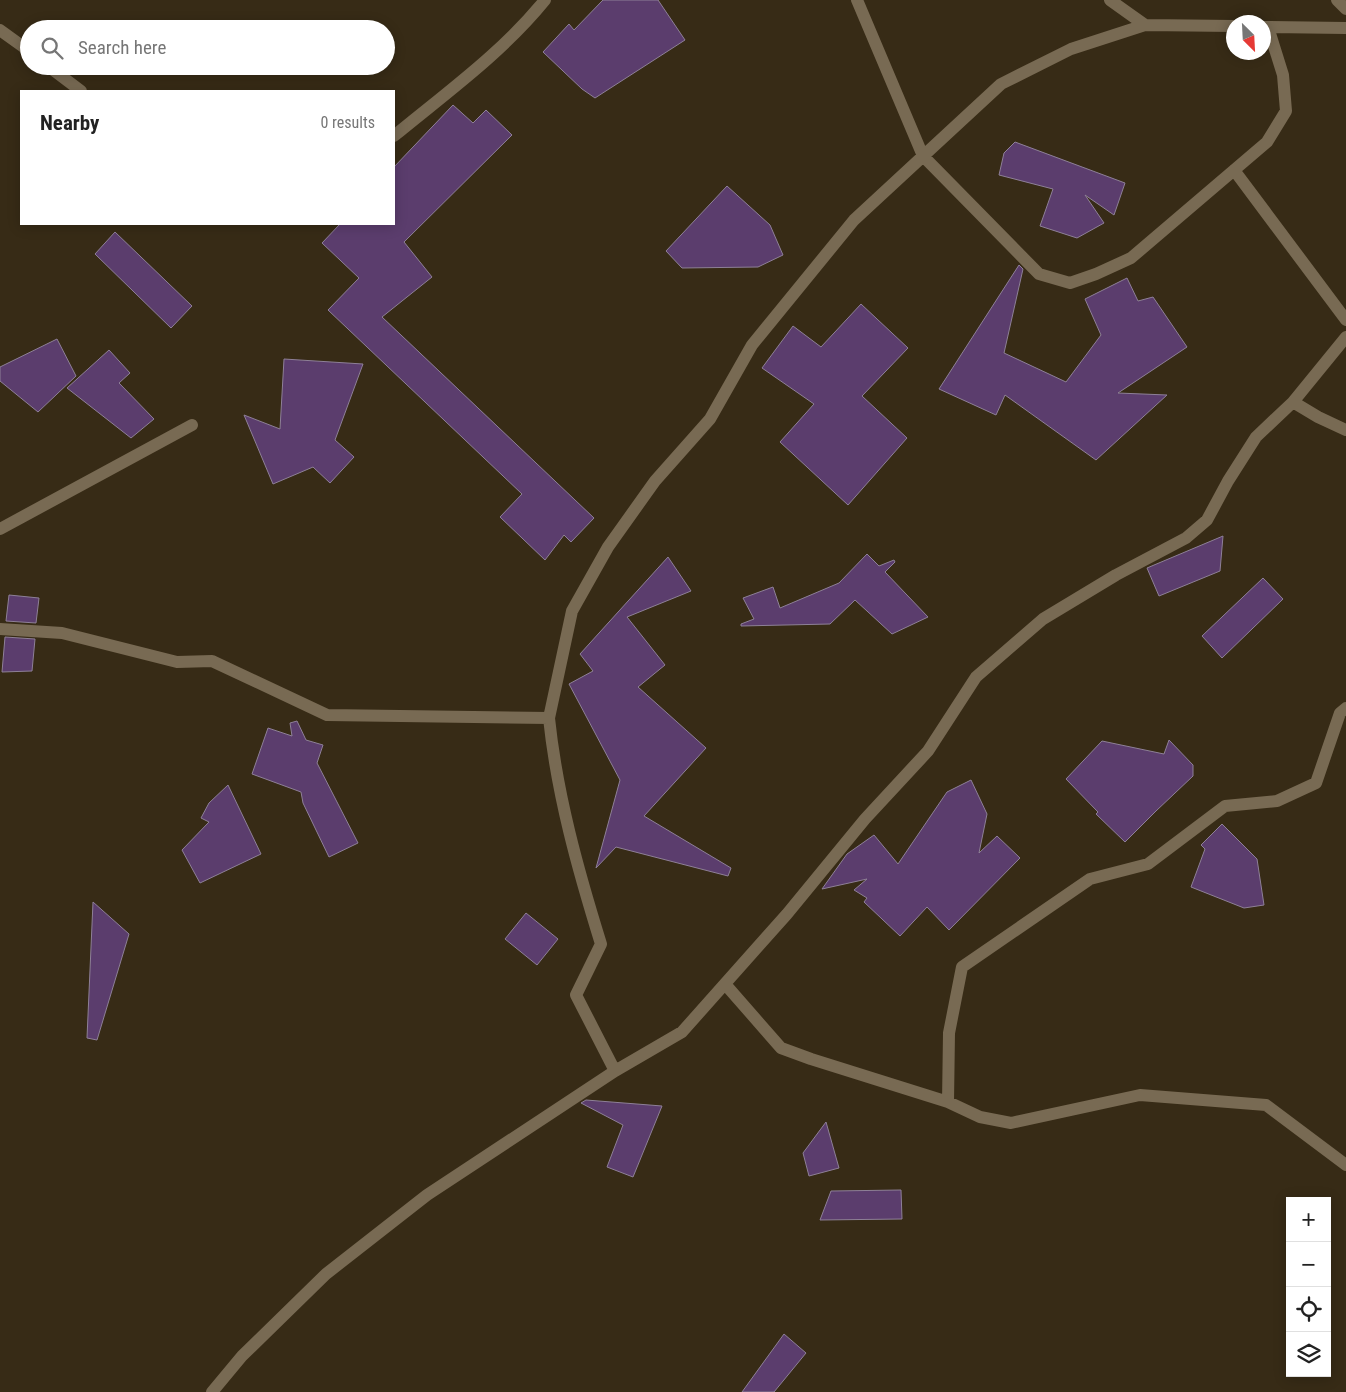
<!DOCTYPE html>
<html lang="en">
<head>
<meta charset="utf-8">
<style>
  :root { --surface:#fff; --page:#f6f6f6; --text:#222; --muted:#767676; --line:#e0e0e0 }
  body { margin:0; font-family:"Roboto Condensed",sans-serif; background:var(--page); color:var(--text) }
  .controls { position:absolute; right:15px; bottom:15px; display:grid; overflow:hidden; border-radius:0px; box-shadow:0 2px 12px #0003 }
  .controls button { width:45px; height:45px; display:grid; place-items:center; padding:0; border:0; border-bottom:1px solid var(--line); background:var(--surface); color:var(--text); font:25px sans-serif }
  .compass { position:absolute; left:1226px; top:15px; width:45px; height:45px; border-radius:50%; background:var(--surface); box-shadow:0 2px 12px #0003; rotate:156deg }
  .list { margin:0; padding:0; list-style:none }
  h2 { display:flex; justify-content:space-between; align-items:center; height:65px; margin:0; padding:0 20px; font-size:21px }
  h2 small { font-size:16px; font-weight:400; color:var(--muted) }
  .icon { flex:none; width:28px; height:28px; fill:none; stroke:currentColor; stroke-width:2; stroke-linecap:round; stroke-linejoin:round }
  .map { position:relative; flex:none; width:1346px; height:1392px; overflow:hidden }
  .search { position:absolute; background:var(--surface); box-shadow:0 2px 12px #0003; left:20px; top:20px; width:375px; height:55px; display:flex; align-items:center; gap:12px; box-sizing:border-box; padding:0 18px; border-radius:28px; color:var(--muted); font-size:19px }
  .panel { position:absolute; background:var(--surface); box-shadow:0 2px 12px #0003; left:20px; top:90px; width:375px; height:135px; border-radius:0px }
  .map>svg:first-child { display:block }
</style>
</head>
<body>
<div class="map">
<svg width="1346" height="1392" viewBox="0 0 1346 1392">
  <rect width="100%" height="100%" fill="#372b16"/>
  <!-- building -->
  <path fill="#5b3d6d" stroke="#8e8097" d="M 603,0 L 658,0 L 685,40 L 595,98 L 582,89 L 543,52 L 569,24 L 574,30 Z
    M 453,105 L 473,123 L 486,110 L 512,135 L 404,242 L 432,277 L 382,317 L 594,518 L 571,542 L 564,535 L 545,560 L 500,517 L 522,494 L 328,310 L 359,278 L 322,243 L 340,224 L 394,224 L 394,167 Z
    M 1015,142 L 1125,183 L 1114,215 L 1085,195 L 1104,223 L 1077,238 L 1040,226 L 1053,189 L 999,175 L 1004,153 Z
    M 727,186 L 770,225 L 783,255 L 758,267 L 682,268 L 666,251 Z
    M 115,232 L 192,306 L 171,328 L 95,254 Z
    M 1019,265 L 1023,269 L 1004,353 L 1066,382 L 1101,335 L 1085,299 L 1127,278 L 1138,301 L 1153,297 L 1187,347 L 1118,393 L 1167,395 L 1096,460 L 1005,395 L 996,415 L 939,389 Z
    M 861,304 L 908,348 L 862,396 L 907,438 L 848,505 L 780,442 L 814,404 L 762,368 L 793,326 L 821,347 Z
    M 57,339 L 76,376 L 38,412 L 0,381 L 0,367 Z
    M 109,350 L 130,373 L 119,383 L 154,419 L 131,438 L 67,388 Z
    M 284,359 L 363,364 L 335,440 L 354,457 L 330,483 L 313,467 L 273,484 L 244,415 L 280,429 Z
    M 1223,536 L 1220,571 L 1159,596 L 1147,568 Z
    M 867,554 L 879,566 L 894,560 L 895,562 L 885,572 L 928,617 L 892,634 L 855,600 L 830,624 L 741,626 L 741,624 L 754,619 L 743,598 L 773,587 L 780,608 L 839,583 Z
    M 668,557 L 691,591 L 627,617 L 665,665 L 638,687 L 706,748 L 644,816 L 731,868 L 728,876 L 616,847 L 596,868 L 620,780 L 569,684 L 593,671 L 580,654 Z
    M 1263,578 L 1283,599 L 1222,658 L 1202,636 Z
    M 9,595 L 39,598 L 36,623 L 6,621 Z
    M 5,637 L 35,639 L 32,671 L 2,672 Z
    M 297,721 L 306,740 L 323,745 L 317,763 L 358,843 L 329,857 L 303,803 L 301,792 L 252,774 L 268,728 L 292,736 L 290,723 Z
    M 1169,740 L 1193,765 L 1193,776 L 1156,811 L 1125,842 L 1096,814 L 1098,812 L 1066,779 L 1102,741 L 1164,754 Z
    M 971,780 L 987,814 L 979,853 L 997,836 L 1020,858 L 949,930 L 927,907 L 900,936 L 864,902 L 867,898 L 854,890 L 867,879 L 822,889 L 847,854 L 874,835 L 898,864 L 947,792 Z
    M 228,785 L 261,854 L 200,883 L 182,850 L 209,822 L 201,818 L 209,803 Z
    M 1222,824 L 1257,859 L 1264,905 L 1244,908 L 1191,887 L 1205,849 L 1201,845 Z
    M 93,902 L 129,934 L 97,1040 L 87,1038 Z
    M 526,913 L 558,939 L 537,965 L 505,939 Z
    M 586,1100 L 662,1106 L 633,1177 L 607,1167 L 623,1125 L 581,1103 Z
    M 826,1122 L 839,1168 L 809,1176 L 803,1153 Z
    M 901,1190 L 902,1219 L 820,1220 L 831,1191 Z
    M 784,1334 L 806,1353 L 774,1392 L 742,1392 Z"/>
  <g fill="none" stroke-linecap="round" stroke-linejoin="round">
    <!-- minor -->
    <path stroke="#786a53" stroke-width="12" d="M 857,0 L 923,156 L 1039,274 L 1070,283 L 1096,274 L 1131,258 L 1267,142 L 1286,111 L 1283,75 L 1268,27
      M 1110,0 L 1145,25
      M 1337,0 L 1346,9
      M 1264,27 L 1346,28
      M 0,30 L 29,51
      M 48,66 L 81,91
      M 394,136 C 446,93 502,53 545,0
      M 1234,170 L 1346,320
      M 1293,402 L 1318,417 L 1346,430
      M 0,529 L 192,425
      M 0,629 L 62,633 L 177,662 L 212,661 L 327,715 L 549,718 C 557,795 578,870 601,944 L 576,995 L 615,1071
      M 549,718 L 572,611 L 608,547 L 655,481 L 710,419 L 752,345 L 854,220 L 1001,84 L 1071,49 L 1145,25 L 1234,26
      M 725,984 L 781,1048 L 811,1059 L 948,1102 L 980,1117 L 1011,1123 L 1140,1095 L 1266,1105 L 1346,1165
      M 948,1102 L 949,1033 L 962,967 L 1090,879 L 1148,864 L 1225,806 L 1277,801 L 1316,783 L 1340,713 L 1346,708
      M 212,1392 L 242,1356 L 326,1274 L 427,1195 L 615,1071 L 682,1032 L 787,914 L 865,819 L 928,751 L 976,677 L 1043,619 L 1116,575 L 1186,538 L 1207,520 L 1228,481 L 1256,437 L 1293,402 L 1346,337"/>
  </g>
</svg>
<div class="controls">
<button>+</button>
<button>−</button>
<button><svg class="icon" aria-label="locate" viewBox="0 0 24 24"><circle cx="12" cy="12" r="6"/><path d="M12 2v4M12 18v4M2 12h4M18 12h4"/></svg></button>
<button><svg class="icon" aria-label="layers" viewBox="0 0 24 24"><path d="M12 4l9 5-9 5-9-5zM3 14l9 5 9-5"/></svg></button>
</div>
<svg class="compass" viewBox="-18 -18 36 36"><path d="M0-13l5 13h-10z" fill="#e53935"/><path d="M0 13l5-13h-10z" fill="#767676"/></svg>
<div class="search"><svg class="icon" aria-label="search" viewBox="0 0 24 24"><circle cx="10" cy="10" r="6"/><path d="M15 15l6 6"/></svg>Search here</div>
<section class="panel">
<h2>Nearby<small>0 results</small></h2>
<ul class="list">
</ul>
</section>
</div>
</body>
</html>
